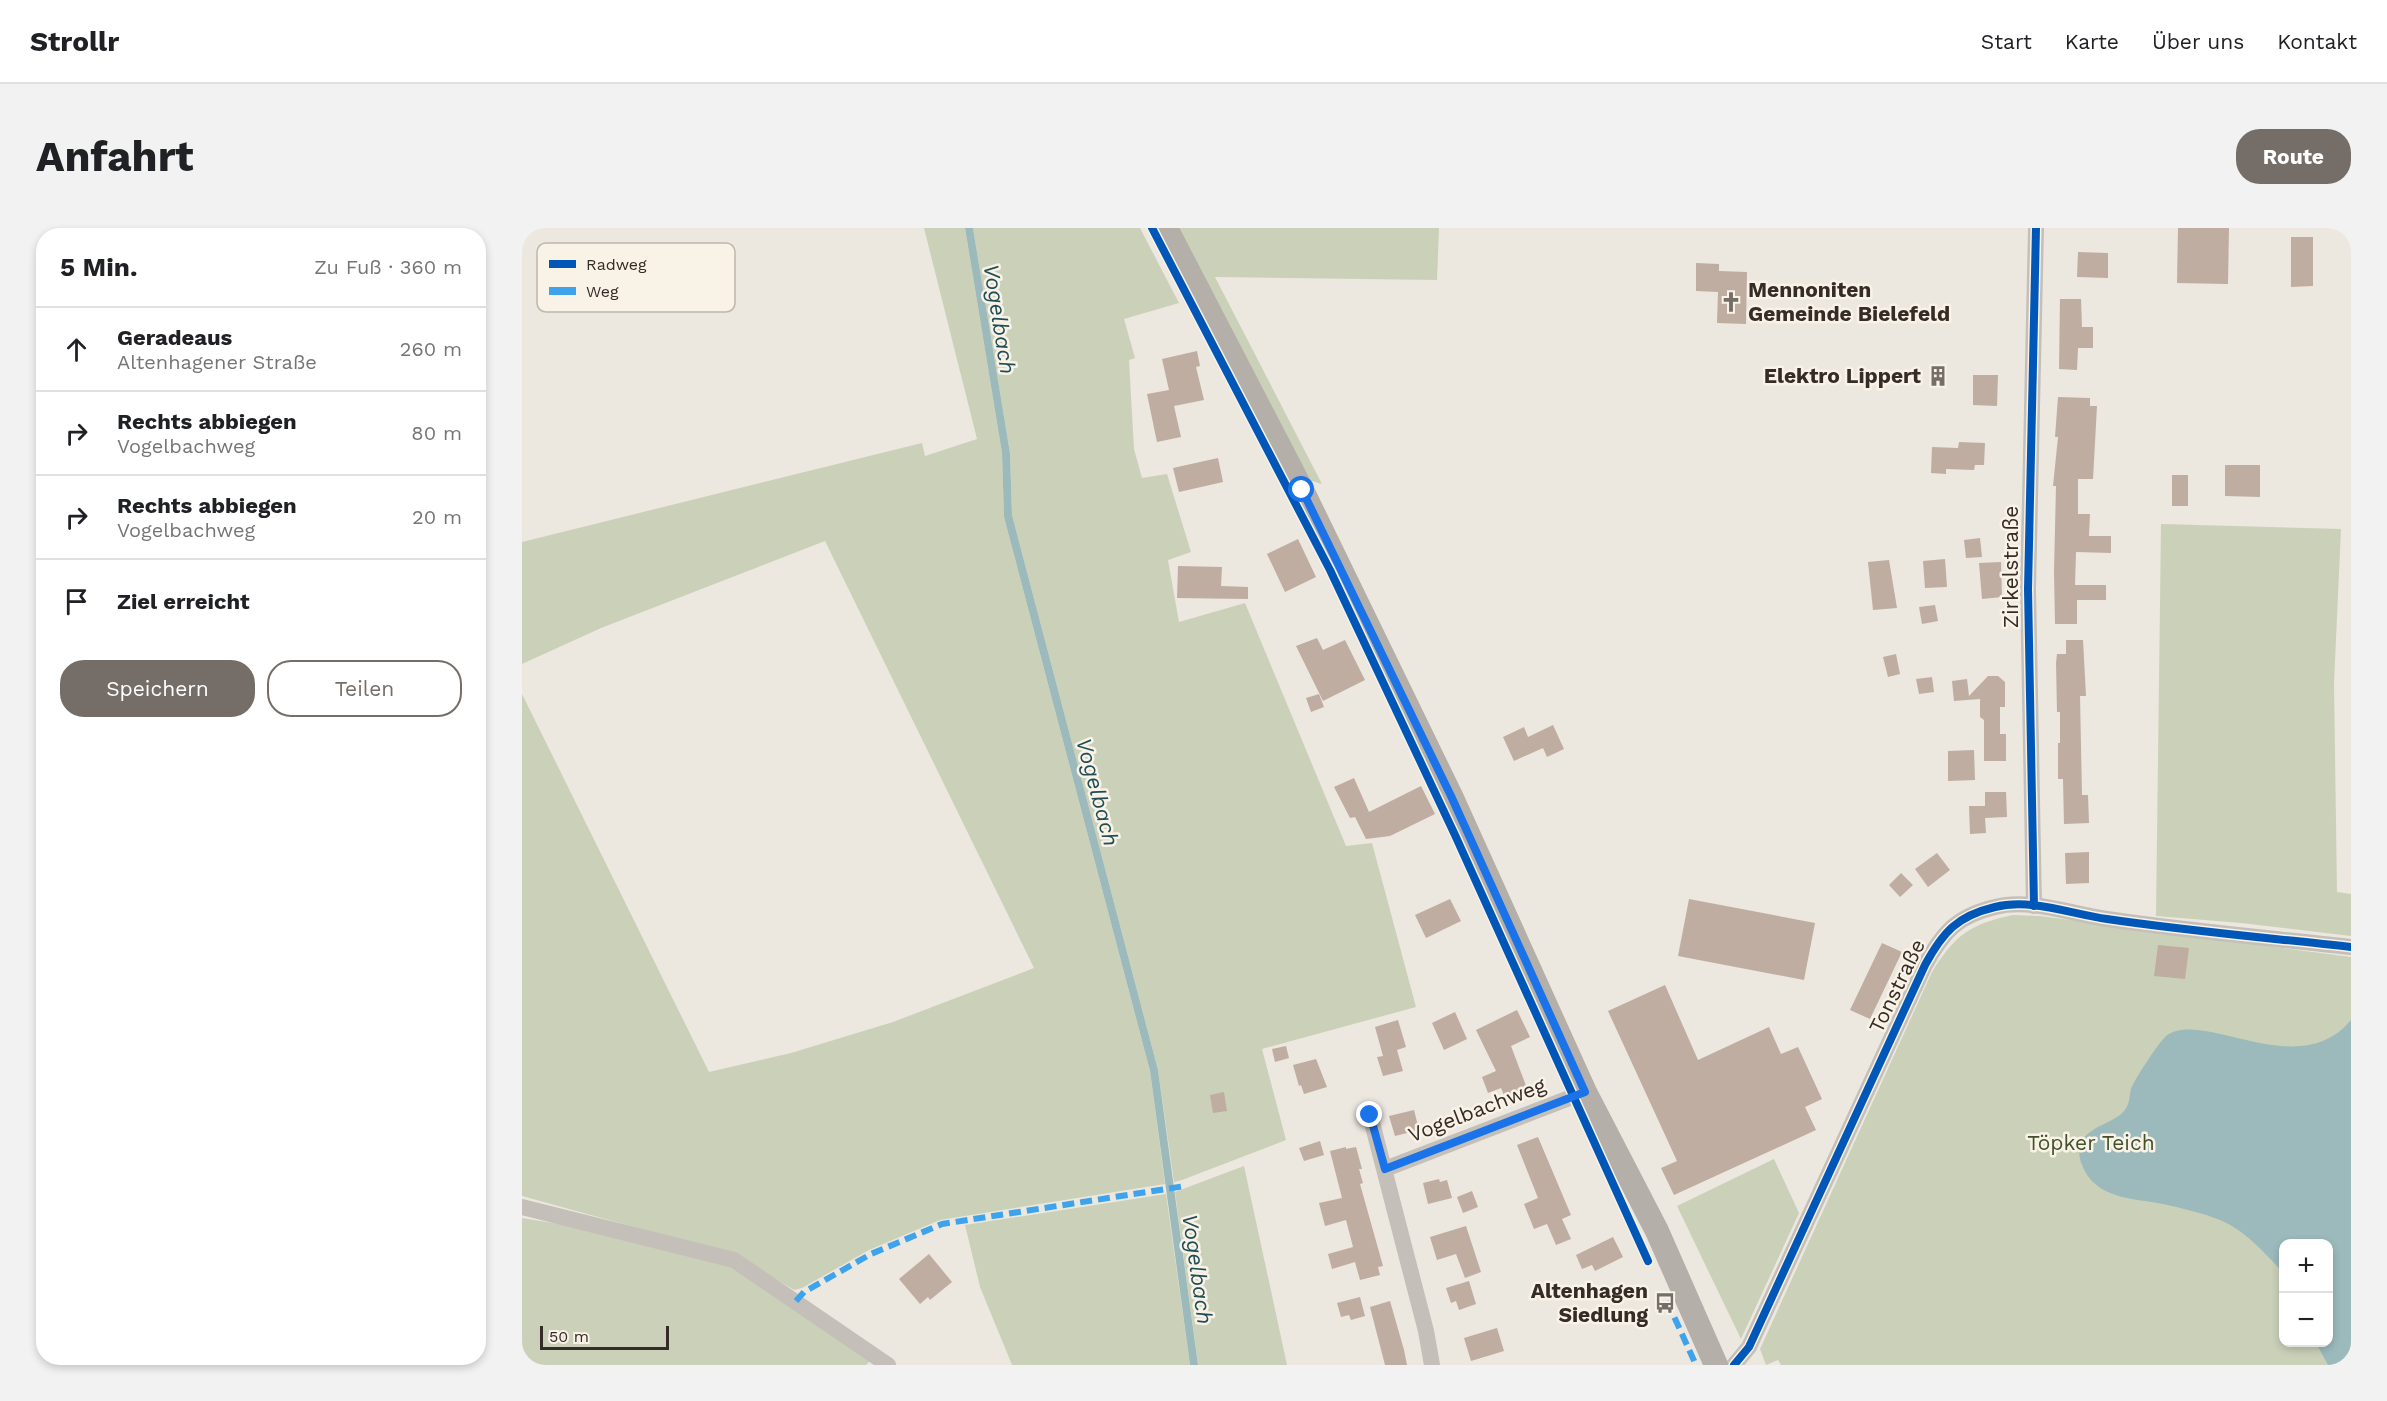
<!DOCTYPE html>
<html lang="de">
<head>
<meta charset="utf-8">
<style>
  :root { --surface:#fff; --page:#f2f2f2; --text:#202124; --muted:#757577; --line:#e0e0e0; --accent:#756d67 }
  body { margin:0; font-family:"Work Sans",sans-serif; background:var(--page); color:var(--text) }
  .controls { position:absolute; right:18px; bottom:18px; display:grid; overflow:hidden; border-radius:12px; box-shadow:0 3px 9px #0003 }
  .controls button { width:54px; height:54px; display:grid; place-items:center; padding:0; border:0; border-bottom:2px solid var(--line); background:var(--surface); color:var(--text); font:30px sans-serif }
  .scale { position:absolute; left:18px; bottom:15px; width:129px; box-sizing:border-box; padding-left:6px; border:3px solid #352c27; border-top:0; font-size:16px; line-height:21px; white-space:nowrap; color:#352c27; -webkit-text-stroke:4px #f9f2e6; paint-order:stroke }
  .stop { position:absolute; width:18px; height:18px; margin:-14px; border:4px solid #1a73e8; border-radius:50%; background:#fff }
  .stop.end { background:#1a73e8; border-color:#fff; box-shadow:0 2px 6px #0008 }
  .list { margin:0; padding:0; list-style:none }
  h2 { display:flex; justify-content:space-between; align-items:center; height:78px; margin:0; padding:0 24px; font-size:26px }
  h2 small { font-size:20px; font-weight:400; color:var(--muted) }
  .list li { display:grid; grid-template-columns:39px 1fr auto; gap:18px; align-items:center; box-sizing:border-box; height:84px; padding:0 24px; border-top:2px solid var(--line) }
  .list b { display:block; font-size:22px; white-space:nowrap }
  .list p { margin:0; font-size:20px; white-space:nowrap; color:var(--muted) }
  .list em { font-size:20px; font-style:normal; color:var(--muted) }
  .actions { display:flex; gap:12px; padding:18px 24px }
  .actions a { flex:1; padding:14px 0; border:2px solid var(--accent); border-radius:24px; text-align:center; font-size:21px; color:var(--accent) }
  .actions .main { background:var(--accent); color:#fff }
  .icon { flex:none; width:33px; height:33px; fill:none; stroke:currentColor; stroke-width:2; stroke-linecap:round; stroke-linejoin:round }
  .map { position:relative; flex:none; width:1829px; height:1137px; overflow:hidden; border-radius:24px }
  header { display:flex; align-items:center; gap:36px; box-sizing:border-box; height:84px; padding:0 30px; background:var(--surface); border-bottom:2px solid var(--line) }
  header strong { font-size:28px }
  nav { display:flex; gap:33px; margin-inline-start:auto; font-size:21px }
  .intro { display:flex; align-items:center; justify-content:space-between; box-sizing:border-box; height:144px; padding:0 36px }
  h1 { margin:0; font-size:42px }
  .button { padding:15px 27px; border-radius:24px; background:var(--accent); color:#fff; font-size:21px; font-weight:700 }
  main { display:flex; gap:36px; padding:0 36px }
  aside { flex:1; background:var(--surface); border-radius:24px; box-shadow:0 3px 9px #0003 }
  .map>svg:first-child { display:block }
</style>
</head>
<body>
<header>
<strong>Strollr</strong>
<nav><a>Start</a><a>Karte</a><a>Über uns</a><a>Kontakt</a></nav>
</header>
<div class="intro"><h1>Anfahrt</h1><a class="button">Route</a></div>
<main>
<aside>
<h2>5 Min.<small>Zu Fuß · 360 m</small></h2>
<ul class="list">
<li><svg class="icon" aria-label="ahead" viewBox="0 0 24 24"><path d="M12 20V5M6 11l6-6 6 6"/></svg><div><b>Geradeaus</b><p>Altenhagener Straße</p></div><em>260 m</em></li>
<li><svg class="icon" aria-label="right" viewBox="0 0 24 24"><path d="M7 20v-9h11M14 6l5 5-5 5"/></svg><div><b>Rechts abbiegen</b><p>Vogelbachweg</p></div><em>80 m</em></li>
<li><svg class="icon" aria-label="right" viewBox="0 0 24 24"><path d="M7 20v-9h11M14 6l5 5-5 5"/></svg><div><b>Rechts abbiegen</b><p>Vogelbachweg</p></div><em>20 m</em></li>
<li><svg class="icon" aria-label="arrive" viewBox="0 0 24 24"><path d="M6 21V4h12l-3 4 3 4H6"/></svg><div><b>Ziel erreicht</b></div></li>
</ul>
<div class="actions"><a class="main">Speichern</a><a>Teilen</a></div>
</aside>
<div class="map">
<svg width="1829" height="1137" viewBox="0 0 1829 1137">
  <rect width="100%" height="100%" fill="#ece7df"/>
  <!-- green -->
  <path fill="#cbd1b9" fill-rule="evenodd" d="M 402,0 L 443,0 L 480,225 L 482,289 L 628,843 L 643,956 L 418,992 L 347,1022 L 280,1060 L 272,1062 L 213,1027 L 0,968 L 0,466 L 187,844 L 269,825 L 371,794 L 512,740 L 303,313 L 79,400 L 0,436 L 0,314 L 400,215 L 403,228 L 455,211 Z
    M 451,0 L 618,0 L 657,75 L 602,91 L 613,130 L 607,132 L 612,221 L 620,250 L 645,246 L 669,324 L 646,332 L 657,394 L 723,375 L 824,618 L 850,615 L 894,779 L 740,821 L 764,912 L 660,952 L 652,954 L 636,842 L 490,287 L 488,225 Z
    M 655,0 L 917,0 L 915,52 L 693,49 L 800,256 L 786,252 Z
    M 1639,296 L 1819,301 L 1812,455 L 1815,664 L 1829,666 L 1829,708 L 1719,695 L 1634,688 Z
    M 1491,687 L 1518,688 L 1829,729 L 1829,1137 L 1259,1137 L 1256,1132 L 1244,1137 L 1238,1121 L 1410,744 C 1433,707 1448,696 1491,687 ZM 1762,1016 L 1806,1016 L 1806,1114 L 1762,1114 Z
    M 1252,931 L 1277,985 L 1219,1111 L 1155,978 Z
    M 722,938 L 765,1137 L 676,1137 L 653,964 Z
    M 644,966 L 668,1137 L 490,1137 L 458,1059 L 443,997 Z
    M 0,990 L 74,1002 L 210,1037 L 349,1132 L 344,1137 L 0,1137 Z"/>
  <!-- water -->
  <path fill="#9cbabc" d="M 443,0 L 451,0 L 488,225 L 490,287 L 636,842 L 676,1137 L 668,1137 L 628,843 L 482,289 L 480,225 Z
    M 1829,792 L 1829,1137 L 1806,1137 L 1794,1115 L 1806,1114 L 1806,1016 L 1762,1016 L 1761,1044 C 1742,1025 1724,1003 1698,992 C 1680,985 1660,980 1641,976 C 1610,970 1573,971 1560,937 C 1557,930 1556,922 1559,915 C 1566,898 1591,896 1602,883 C 1608,876 1607,869 1609,861 C 1612,852 1637,814 1644,808 C 1681,780 1776,856 1829,792 Z"/>
  <!-- building -->
  <path fill="#bfada1" d="M 1656,0 L 1707,0 L 1706,56 L 1655,55 Z
    M 1769,9 L 1791,9 L 1791,58 L 1769,59 Z
    M 1556,24 L 1586,25 L 1586,50 L 1555,49 Z
    M 1174,35 L 1197,36 L 1197,43 L 1225,44 L 1224,96 L 1195,95 L 1196,64 L 1174,63 Z
    M 1538,71 L 1559,71 L 1560,99 L 1571,99 L 1571,120 L 1556,120 L 1555,142 L 1537,141 Z
    M 675,123 L 678,138 L 674,139 L 682,172 L 652,178 L 659,209 L 635,214 L 625,166 L 647,162 L 640,131 Z
    M 1451,147 L 1476,147 L 1475,178 L 1451,177 Z
    M 1536,169 L 1568,170 L 1568,178 L 1575,178 L 1571,251 L 1556,251 L 1556,286 L 1568,286 L 1567,308 L 1589,308 L 1589,325 L 1554,324 L 1553,357 L 1584,357 L 1584,372 L 1555,372 L 1555,396 L 1533,396 L 1532,344 L 1534,258 L 1531,258 L 1536,209 L 1533,209 Z
    M 1437,214 L 1463,215 L 1462,237 L 1453,237 L 1452,242 L 1424,241 L 1424,246 L 1409,245 L 1410,219 L 1436,220 Z
    M 696,230 L 701,254 L 657,264 L 651,240 Z
    M 1703,237 L 1738,237 L 1738,269 L 1703,268 Z
    M 1650,247 L 1666,247 L 1666,278 L 1650,278 Z
    M 1458,310 L 1460,329 L 1444,330 L 1442,312 Z
    M 776,311 L 794,349 L 763,364 L 745,326 Z
    M 1423,331 L 1425,359 L 1403,360 L 1401,333 Z
    M 1367,332 L 1375,380 L 1351,382 L 1346,334 Z
    M 1479,334 L 1480,369 L 1460,371 L 1457,335 Z
    M 656,338 L 700,339 L 699,358 L 726,359 L 726,371 L 655,370 Z
    M 1413,377 L 1416,393 L 1400,396 L 1397,379 Z
    M 795,410 L 801,422 L 823,412 L 843,452 L 801,473 L 774,418 Z
    M 1544,412 L 1561,412 L 1564,468 L 1558,468 L 1560,567 L 1566,567 L 1567,595 L 1542,596 L 1541,551 L 1536,551 L 1536,515 L 1538,515 L 1538,484 L 1535,484 L 1534,435 L 1535,426 L 1544,426 Z
    M 1374,426 L 1378,446 L 1366,449 L 1361,429 Z
    M 1466,448 L 1476,448 L 1483,454 L 1483,479 L 1478,479 L 1478,506 L 1484,506 L 1484,533 L 1462,533 L 1462,492 L 1458,489 L 1458,471 L 1432,473 L 1430,453 L 1445,451 L 1447,468 Z
    M 1410,449 L 1412,464 L 1397,466 L 1394,451 Z
    M 797,466 L 802,479 L 789,484 L 784,470 Z
    M 1031,497 L 1042,521 L 1025,529 L 1021,520 L 992,533 L 981,509 L 1002,499 L 1006,509 Z
    M 1452,522 L 1453,552 L 1426,553 L 1426,523 Z
    M 832,550 L 847,584 L 899,558 L 913,586 L 868,608 L 844,611 L 833,589 L 828,590 L 812,559 Z
    M 1463,564 L 1484,564 L 1485,589 L 1463,590 L 1464,605 L 1448,606 L 1447,578 L 1463,578 L 1463,580 Z
    M 1567,624 L 1567,655 L 1544,656 L 1543,625 Z
    M 1415,625 L 1428,642 L 1406,659 L 1393,641 Z
    M 1379,645 L 1391,657 L 1378,669 L 1367,657 Z
    M 928,671 L 939,693 L 904,710 L 893,687 Z
    M 1167,671 L 1293,695 L 1282,752 L 1156,728 Z
    M 1360,715 L 1380,724 L 1348,791 L 1328,782 Z
    M 1636,717 L 1667,720 L 1663,751 L 1632,748 Z
    M 1143,757 L 1176,832 L 1247,799 L 1259,826 L 1276,819 L 1300,871 L 1283,879 L 1294,902 L 1152,967 L 1139,940 L 1155,933 L 1086,783 Z
    M 995,782 L 1008,809 L 989,818 L 1006,863 L 984,872 L 979,860 L 966,865 L 960,849 L 974,843 L 954,802 Z
    M 933,784 L 945,811 L 922,822 L 910,795 Z
    M 876,792 L 884,819 L 875,822 L 881,843 L 861,848 L 855,829 L 861,828 L 853,799 Z
    M 764,818 L 767,830 L 753,834 L 750,821 Z
    M 794,831 L 805,859 L 782,866 L 779,857 L 777,858 L 771,837 Z
    M 702,864 L 705,883 L 691,885 L 688,867 Z
    M 892,882 L 897,902 L 873,908 L 867,888 Z
    M 1016,909 L 1049,987 L 1040,991 L 1049,1011 L 1034,1017 L 1025,996 L 1012,1001 L 1002,976 L 1016,970 L 995,917 Z
    M 798,913 L 802,927 L 782,933 L 777,920 Z
    M 824,919 L 824,921 L 834,919 L 840,941 L 837,941 L 841,955 L 838,956 L 861,1038 L 856,1039 L 858,1047 L 838,1052 L 833,1034 L 810,1041 L 806,1026 L 831,1019 L 824,992 L 803,998 L 797,975 L 820,970 L 808,923 Z
    M 917,951 L 918,954 L 925,952 L 930,970 L 906,976 L 901,955 Z
    M 950,963 L 956,979 L 941,985 L 935,969 Z
    M 944,998 L 959,1044 L 943,1050 L 934,1026 L 915,1032 L 908,1009 Z
    M 1091,1009 L 1101,1029 L 1073,1043 L 1070,1037 L 1060,1041 L 1054,1027 Z
    M 407,1026 L 430,1054 L 408,1072 L 406,1069 L 398,1076 L 377,1051 Z
    M 947,1053 L 954,1076 L 937,1082 L 934,1073 L 929,1075 L 924,1060 Z
    M 838,1069 L 843,1088 L 829,1092 L 827,1087 L 819,1089 L 815,1075 Z
    M 868,1073 L 882,1122 L 885,1137 L 863,1137 L 848,1079 Z
    M 975,1100 L 982,1123 L 949,1133 L 942,1110 Z"/>
  <g fill="none" stroke-linecap="round" stroke-linejoin="round">
    <!-- minor -->
    <path stroke="#c4bfb8" stroke-width="16" d="M 1512,678 L 1506,361 L 1514,0
      M 848,887 L 904,1103 L 910,1137
      M 863,941 L 1063,864
      M 0,979 L 212,1032 L 366,1137
      M 1212,1137 L 1227,1119 L 1403,737 C 1421,704 1435,688 1473,679 C 1509,670 1549,686 1585,691 C 1666,703 1748,710 1829,719"/>
    <!-- secondary -->
    <path stroke="#b5afa9" stroke-width="24" d="M 644,0 L 780,262 L 929,568 L 1063,864 L 1135,1003 L 1194,1137"/>
    <!-- quiet -->
    <path stroke="#3ea3eb" stroke-width="6" stroke-dasharray="12 6" stroke-linecap="butt" d="M 274,1073 L 282,1064 L 349,1026 L 420,996 L 663,958
      M 1145,1073 L 1174,1137"/>
    <!-- cycleway casing -->
    <g stroke="#f9f2e6" stroke-width="11">
      <path id="cycleway" d="M 630,0 L 808,342 L 933,607 L 1126,1033
        M 1512,678 L 1506,361 L 1514,0
        M 1212,1137 L 1227,1119 L 1403,737 C 1421,704 1435,688 1473,679 C 1509,670 1549,686 1585,691 C 1666,703 1748,710 1829,719"/>
    </g>
    <!-- cycleway -->
    <use href="#cycleway" stroke="#0057b8" stroke-width="8"/>
  </g>
  <g fill="none" stroke-linecap="round" stroke-linejoin="round">
    <!-- route -->
    <path stroke="#1a73e8" stroke-width="8" d="M 780,262 L 929,568 L 1063,864 L 863,941 L 848,887"/>
  </g>
  <!-- icons -->
  <defs>
    <g id="church-bare" transform="scale(1.62)"><path d="M-1.2-6h2.4v3.5h3.3v2.4h-3.3V6h-2.4V-.1h-3.3v-2.4h3.3Z" fill="#756d67" stroke="#f9f2e6" stroke-width="2.5" paint-order="stroke"/></g>
    <g id="building-bare" transform="scale(1.62)"><path d="M-4-6H4V6H1V3H-1V6H-4ZM-2.5-4.3h1.7v1.8h-1.7ZM.8-4.3h1.7v1.8H.8ZM-2.5-1h1.7V.8h-1.7ZM.8-1h1.7V.8H.8Z" fill="#756d67" stroke="#f9f2e6" stroke-width="2.5" paint-order="stroke"/></g>
    <g id="bus-bare" transform="scale(1.62)"><path d="M-5-6H5V4H4V6H2V4H-2V6H-4V4H-5ZM-3.5-4V0h7V-4ZM-3.5 1.2v1.5H-2V1.2ZM2 1.2v1.5H3.5V1.2Z" fill="#756d67" stroke="#f9f2e6" stroke-width="2.5" paint-order="stroke"/></g>
  </defs>
  <g fill-rule="evenodd">
    <use href="#church-bare" x="1209" y="74"/>
    <use href="#building-bare" x="1416" y="148"/>
    <use href="#bus-bare" x="1143" y="1075"/>
  </g>
  <g text-anchor="middle" stroke-width="5" stroke-linejoin="round" paint-order="stroke">
    <!-- poi labels -->
    <g font-size="21" font-weight="bold" fill="#352c27" stroke="#f9f2e6" text-anchor="end">
      <text x="1226" y="69" text-anchor="start">Mennoniten<tspan x="1226" dy="24">Gemeinde Bielefeld</tspan></text>
      <text x="1399" y="155">Elektro Lippert</text>
      <text x="1126" y="1070">Altenhagen<tspan x="1126" dy="24">Siedlung</tspan></text>
    </g>
    <!-- street labels -->
    <g font-size="21" fill="#352c27" stroke="#f9f2e6">
      <text transform="translate(1489 339) rotate(-90)" y="7">Zirkelstraße</text>
      <text transform="translate(1375 758) rotate(-64)" y="7">Tonstraße</text>
      <text transform="translate(955 882) rotate(-21)" y="7">Vogelbachweg</text>
    </g>
    <!-- park labels -->
    <g font-size="21" fill="#41522b" stroke="#f9f2e6">
      <text x="1569" y="922">Töpker Teich</text>
    </g>
    <!-- water labels -->
    <g font-size="22" font-style="italic" fill="#1e4d55" stroke="#f9f2e6">
      <text transform="translate(478 91) rotate(81)" y="8">Vogelbach</text>
      <text transform="translate(576 564) rotate(75)" y="8">Vogelbach</text>
      <text transform="translate(676 1041) rotate(82)" y="8">Vogelbach</text>
    </g>
  </g>
  <!-- legend -->
  <rect x="15" y="15" width="198" height="69" rx="9" fill="#f9f2e6" stroke="#beb7ad" stroke-width="1.5"/>
  <rect x="27" y="32" width="27" height="8" fill="#0057b8"/>
  <rect x="27" y="59" width="27" height="8" fill="#3ea3eb"/>
  <g font-size="16" fill="#352c27">
    <text x="64" y="42">Radweg</text>
    <text x="64" y="69">Weg</text>
  </g>
</svg>
<div class="controls">
<button>+</button>
<button>−</button>
</div>
<div class="scale">50 m</div>
<div class="stop" style="left:780px;top:262px"></div>
<div class="stop end" style="left:848px;top:887px"></div>
</div>
</main>
</body>
</html>
